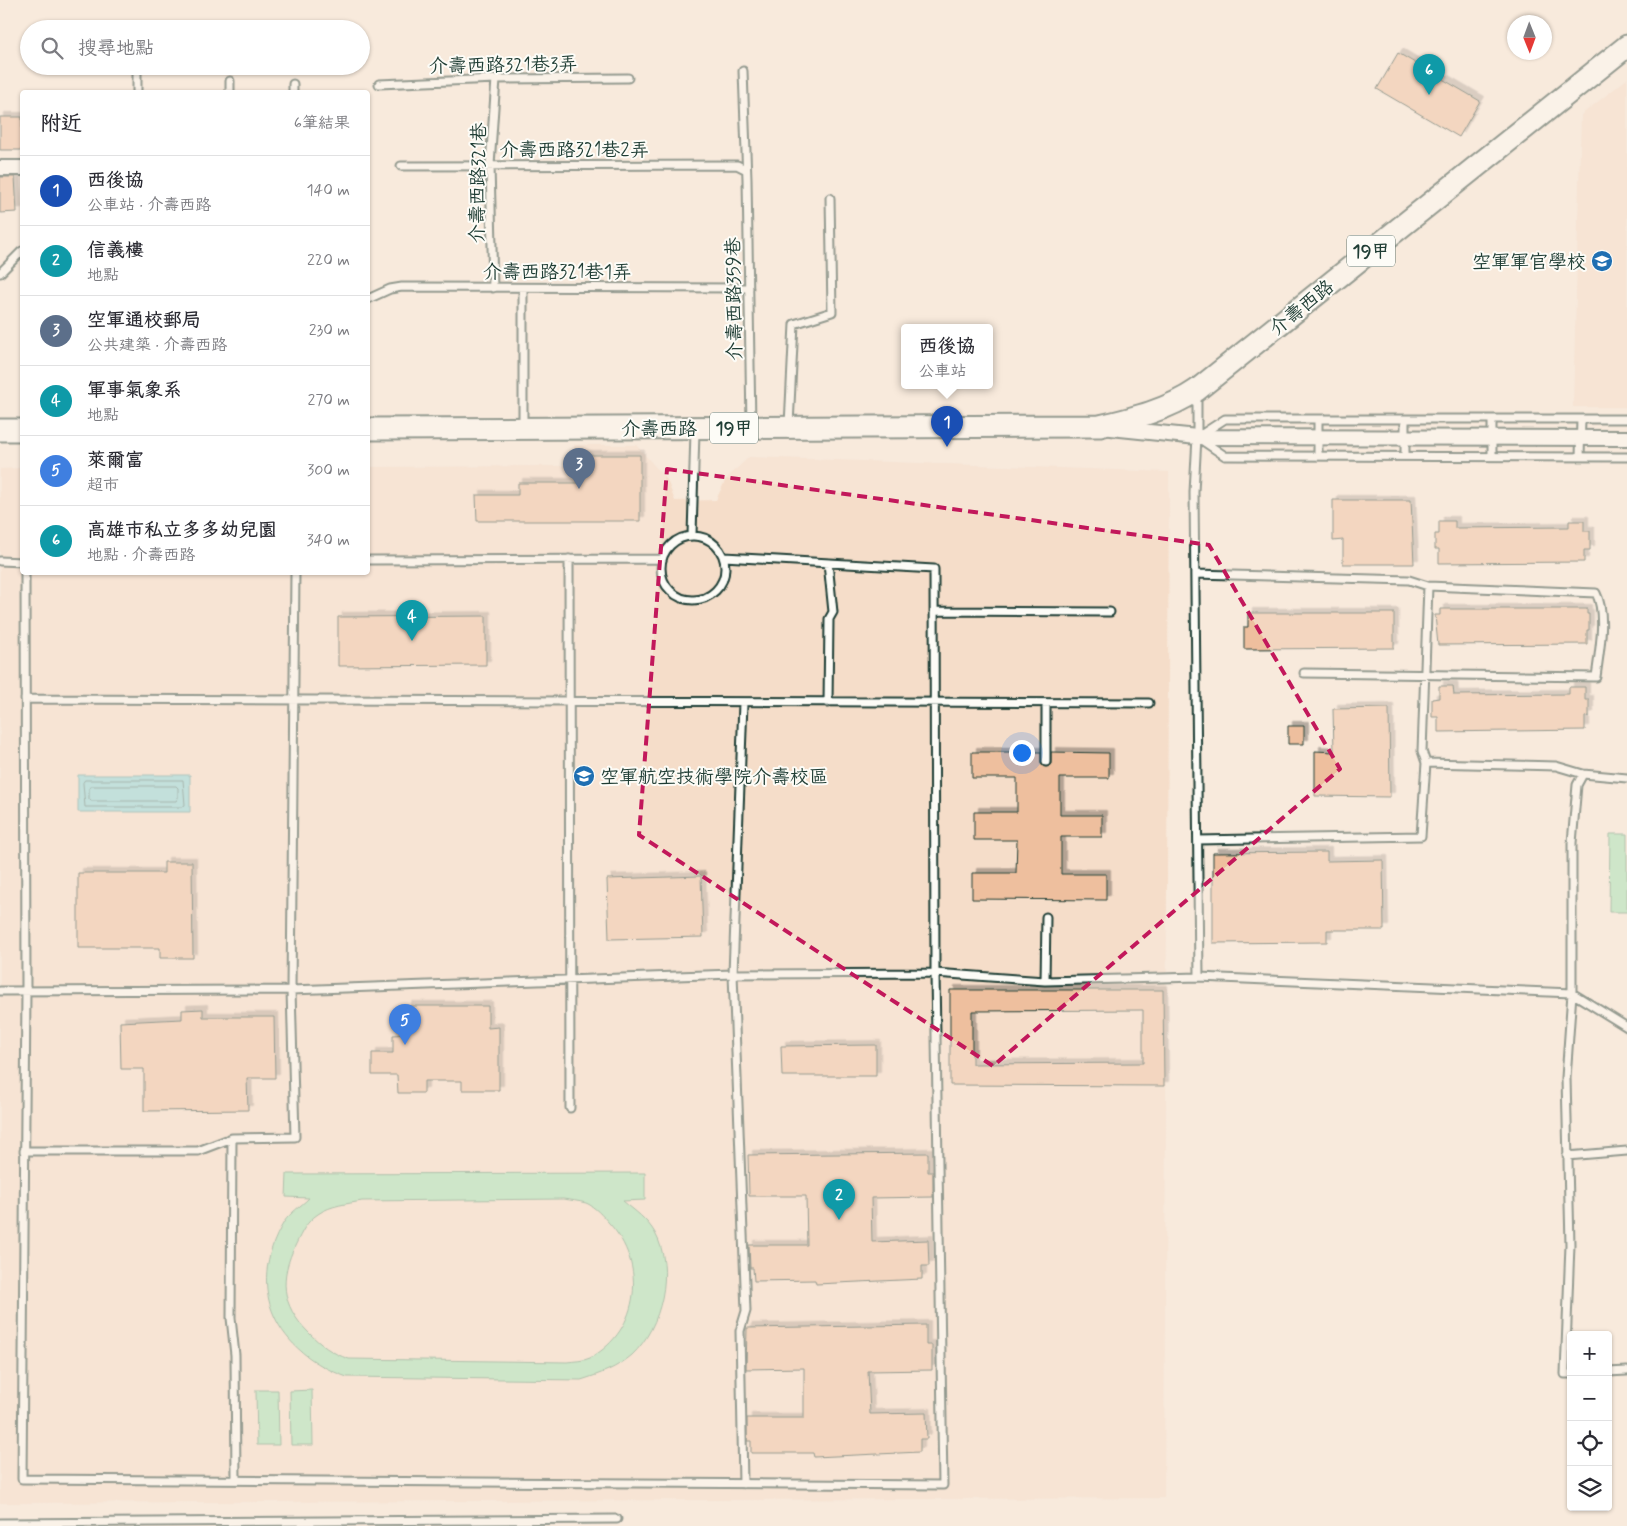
<!DOCTYPE html>
<html lang="zh-TW">
<head>
<meta charset="utf-8">
<style>
  :root { --surface:#fff; --page:#f2f2f3; --text:#2b2b33; --muted:#7c7c81; --line:#e1e1e2; --accent:#ea580c }
  body { margin:0; font-family:Mynerve,"LXGW WenKai TC",sans-serif; background:var(--page); color:var(--text) }
  .controls { position:absolute; right:15px; bottom:15px; display:grid; overflow:hidden; border-radius:5px; box-shadow:0 1px 4px #0004 }
  .controls button { width:45px; height:45px; display:grid; place-items:center; padding:0; border:0; border-bottom:1px solid var(--line); background:var(--surface); color:var(--text); font:25px sans-serif }
  .compass { position:absolute; left:1507px; top:15px; width:45px; height:45px; border-radius:50%; background:var(--surface); box-shadow:0 1px 4px #0004; rotate:179deg }
  .you { position:absolute; left:1021px; top:752px; width:18px; height:18px; margin:-12px; border:4px solid #fff; border-radius:50%; background:#1a73e8; box-shadow:0 0 0 8px #1a73e833 }
  .badge { display:grid; place-items:center; width:32px; height:32px; border-radius:50%; background:var(--accent); color:#fff; font-size:16px; font-weight:700 }
  .pin { position:absolute; translate:-50% -41px; filter:drop-shadow(0 1px 2px #0008) }
  .pin::after { content:''; position:absolute; top:26px; width:18px; height:15px; background:inherit; clip-path:polygon(0 0,100% 0,50% 100%) }
  .popup { position:absolute; left:901px; top:324px; width:92px; height:65px; box-sizing:border-box; display:grid; place-content:center; border-radius:5px; background:var(--surface); filter:drop-shadow(0 1px 4px #0005); font-size:16px; white-space:nowrap; color:var(--muted) }
  .popup b { font-size:19px; color:var(--text) }
  .popup::after { content:''; position:absolute; left:50%; top:100%; margin-left:-10px; border:10px solid transparent; border-top-color:var(--surface) }
  .list { margin:0; padding:0; list-style:none }
  h2 { display:flex; justify-content:space-between; align-items:center; height:65px; margin:0; padding:0 20px; font-size:21px }
  h2 small { font-size:16px; font-weight:400; color:var(--muted) }
  .list li { display:grid; grid-template-columns:32px 1fr auto; gap:15px; align-items:center; box-sizing:border-box; height:70px; padding:0 20px; border-top:1px solid var(--line) }
  .list b { display:block; font-size:19px; white-space:nowrap }
  .list p { margin:0; font-size:16px; white-space:nowrap; color:var(--muted) }
  .list em { font-size:16px; font-style:normal; color:var(--muted) }
  .icon { flex:none; width:28px; height:28px; fill:none; stroke:currentColor; stroke-width:2; stroke-linecap:round; stroke-linejoin:round }
  .map { position:relative; flex:none; width:1627px; height:1526px; overflow:hidden }
  .search { position:absolute; background:var(--surface); box-shadow:0 1px 4px #0004; left:20px; top:20px; width:350px; height:55px; display:flex; align-items:center; gap:12px; box-sizing:border-box; padding:0 18px; border-radius:28px; color:var(--muted); font-size:19px }
  .panel { position:absolute; background:var(--surface); box-shadow:0 1px 4px #0004; left:20px; top:90px; width:350px; height:485px; border-radius:5px }
  .map>svg:first-child { display:block }
</style>
</head>
<body>
<div class="map">
<svg width="1627" height="1526" viewBox="0 0 1627 1526">
  <defs>
    <filter id="shadow"><feDropShadow dx="4.5" dy="-4.5" stdDeviation="0" flood-color="#0004"/></filter>
  </defs>
  <rect width="100%" height="100%" fill="#f8eadc"/>
  <filter id="ink" filterUnits="userSpaceOnUse"><feTurbulence type="fractalNoise" baseFrequency=".02" numOctaves="2"/><feDisplacementMap in="SourceGraphic" scale="10" xChannelSelector="R" yChannelSelector="G"/><feConvolveMatrix kernelMatrix="1 2 1 2 8 2 1 2 1" color-interpolation-filters="sRGB"/></filter>
  <g filter="url(#ink)">
    <!-- built -->
    <path fill="#f5ddc9" d="M 1627,79 L 1627,407 L 1573,407 L 1581,115 Z
      M 574,445 L 636,445 L 667,480 L 675,501 L 716,500 L 726,479 L 749,457 L 1169,472 L 1164,1498 L 0,1503 L 0,469 L 22,468 L 22,572 L 368,572 L 368,467 L 573,466 Z"/>
    <!-- green -->
    <path fill="#9be3b1" stroke="#5d9072" fill-rule="evenodd" d="M 1610,834 L 1627,834 L 1627,912 L 1609,912 Z
      M 645,1173 L 645,1200 L 623,1201 C 635,1211 647,1219 655,1233 C 675,1269 662,1327 632,1355 C 617,1368 600,1374 581,1380 L 347,1377 C 278,1353 243,1290 284,1222 C 290,1213 301,1206 309,1198 L 286,1197 L 287,1174 ZM 563,1199 C 570,1200 579,1201 586,1203 C 594,1206 603,1216 609,1223 C 647,1264 641,1330 590,1358 C 584,1361 574,1361 567,1362 L 349,1359 C 331,1353 321,1345 308,1332 C 281,1305 279,1278 296,1244 C 302,1232 306,1222 318,1214 C 331,1205 347,1204 362,1201 Z
      M 256,1390 L 278,1390 L 279,1445 L 257,1445 Z
      M 312,1390 L 313,1445 L 291,1445 L 290,1391 Z"/>
    <!-- water -->
    <path fill="#83d4d9" stroke="#5b9897" d="M 78,775 L 190,775 L 190,812 L 78,812 Z"/>
    <g fill="none" stroke-linecap="round" stroke-linejoin="round">
      <!-- shore -->
      <path stroke="#477976" stroke-width="1" d="M 85,780 L 183,780 L 185,805 L 182,807 L 85,807 L 83,783 Z
        M 91,786 L 176,786 L 178,788 L 178,798 L 176,801 L 91,801 L 89,799 L 89,789 Z"/>
    </g>
    <!-- building -->
    <path fill="#eebf9e" stroke="#1f3d34" fill-rule="evenodd" filter="url(#shadow)" d="M 1398,53 L 1480,101 L 1459,137 L 1377,89 Z
      M 0,117 L 22,117 L 22,150 L 0,150 Z
      M 0,177 L 15,177 L 17,212 L 0,213 Z
      M 581,455 L 640,455 L 640,521 L 477,521 L 476,495 L 518,495 L 518,483 L 581,483 Z
      M 1333,500 L 1411,500 L 1414,564 L 1343,564 L 1343,540 L 1333,541 Z
      M 1439,521 L 1455,521 L 1455,528 L 1569,527 L 1569,521 L 1584,521 L 1584,531 L 1590,531 L 1590,550 L 1584,550 L 1584,562 L 1439,563 L 1439,549 L 1435,549 L 1435,534 L 1439,534 Z
      M 1440,609 L 1587,609 L 1587,614 L 1589,614 L 1589,630 L 1587,630 L 1587,644 L 1438,645 L 1435,615 L 1440,615 Z
      M 1248,613 L 1394,613 L 1394,648 L 1244,649 L 1244,627 L 1248,627 Z
      M 486,616 L 486,665 L 338,666 L 338,617 Z
      M 1439,686 L 1453,686 L 1454,695 L 1569,694 L 1569,687 L 1585,687 L 1585,700 L 1589,700 L 1589,716 L 1585,717 L 1585,730 L 1438,732 L 1438,717 L 1432,717 L 1432,699 L 1439,698 Z
      M 1389,708 L 1390,797 L 1315,796 L 1315,751 L 1334,752 L 1333,709 Z
      M 1288,726 L 1304,726 L 1304,744 L 1288,744 Z
      M 972,752 L 1041,752 L 1041,764 L 1046,767 L 1051,764 L 1051,752 L 1109,753 L 1109,778 L 1060,778 L 1060,815 L 1102,815 L 1102,837 L 1061,837 L 1061,874 L 1106,874 L 1106,900 L 972,899 L 972,873 L 1016,873 L 1017,840 L 974,840 L 974,812 L 1017,812 L 1017,778 L 972,778 Z
      M 1327,852 L 1327,861 L 1383,860 L 1384,930 L 1327,930 L 1327,942 L 1213,943 L 1213,853 Z
      M 164,862 L 192,862 L 193,958 L 160,958 L 160,948 L 78,948 L 78,873 L 164,873 Z
      M 701,876 L 703,937 L 609,939 L 607,879 Z
      M 950,990 L 1163,990 L 1164,1086 L 950,1085 ZM 1143,1010 L 1143,1063 L 972,1064 L 972,1011 Z
      M 407,1006 L 488,1006 L 488,1028 L 499,1027 L 499,1090 L 462,1090 L 462,1081 L 424,1081 L 424,1093 L 398,1093 L 397,1075 L 372,1075 L 372,1053 L 393,1053 L 393,1035 L 408,1034 Z
      M 203,1009 L 203,1017 L 274,1017 L 275,1078 L 247,1078 L 248,1110 L 144,1111 L 144,1069 L 121,1069 L 120,1022 L 182,1019 L 182,1010 Z
      M 876,1045 L 876,1076 L 782,1076 L 781,1046 Z
      M 928,1153 L 928,1172 L 933,1172 L 933,1197 L 871,1198 L 872,1242 L 928,1240 L 929,1266 L 922,1266 L 922,1279 L 816,1284 L 815,1280 L 754,1281 L 753,1268 L 750,1268 L 749,1245 L 807,1245 L 806,1196 L 749,1196 L 748,1155 Z
      M 926,1325 L 926,1345 L 932,1345 L 932,1370 L 868,1371 L 870,1414 L 926,1413 L 927,1439 L 920,1439 L 920,1452 L 814,1457 L 813,1453 L 751,1453 L 751,1441 L 747,1441 L 747,1418 L 804,1418 L 804,1368 L 746,1369 L 747,1328 Z"/>
    <g fill="none" stroke-linecap="round" stroke-linejoin="round">
      <!-- service casing -->
      <g stroke="#1f3d34" stroke-width="11">
        <path id="service" d="M 137,66 L 137,92
          M 743,71 L 747,179 L 751,426
          M 230,81 L 230,92
          M 293,84 L 293,92
          M 379,84 L 496,79 L 628,78
          M 401,166 L 737,165 L 745,169
          M 0,273 L 22,251
          M 493,288 L 490,165 L 496,79
          M 368,299 L 390,289 L 402,287 L 749,288
          M 1197,395 L 1197,437 L 1194,492 L 1199,977 L 1572,993 L 1627,1027
          M 1318,419 L 1318,456
          M 789,425 L 794,324 L 832,312 L 830,198
          M 523,427 L 523,288
          M 1202,434 L 1225,419 L 1627,419
          M 1200,439 L 1225,456 L 1627,457
          M 1405,456 L 1405,419
          M 1492,456 L 1492,419
          M 1580,457 L 1581,419
          M 692,535 L 695,431
          M661 568a32 32 0 1 1 64 0a32 32 0 1 1-64 0Z
          M 569,559 L 570,1108
          M 368,560 L 662,559
          M 0,561 L 22,562
          M 828,563 L 833,612 L 829,619 L 828,703
          M 25,572 L 26,991 L 22,1479 L 943,1485 L 935,973 L 934,569 L 724,557
          M 1195,574 L 1409,580 L 1428,586 L 1596,593 C 1607,614 1599,654 1596,677 L 1304,673
          M 934,611 L 1110,612
          M 25,699 L 1149,703
          M 1046,762 L 1046,703
          M 1426,763 L 1556,766 L 1583,774 L 1627,778
          M 1198,840 L 1421,836 L 1426,763 L 1422,751 L 1428,586
          M 1045,981 L 1046,917
          M 0,991 L 291,990 L 733,974 L 935,973 L 1045,981 L 1199,977
          M 232,1138 L 231,1318 L 235,1355 L 236,1480
          M 24,1151 L 198,1151 L 232,1138 L 295,1137 L 291,990 L 295,572
          M 1567,1156 L 1627,1151
          M 1608,1372 L 1627,1371
          M 1571,1374 L 1565,1374 L 1570,1245 L 1566,1078 L 1572,993 L 1572,843 L 1577,785 L 1583,774
          M 743,1484 L 740,1331 L 746,1311 L 733,974 L 743,703
          M 0,1523 L 617,1519"/>
      </g>
      <!-- minor casing -->
      <g stroke="#1f3d34" stroke-width="18">
        <path id="minor" d="M 0,168 L 22,168
          M 1111,428 L 1197,437 L 1627,438"/>
      </g>
      <!-- primary casing -->
      <g stroke="#1f3d34" stroke-width="25">
        <path id="primary" d="M 368,429 L 1100,426 C 1134,418 1168,410 1197,390 L 1627,46
          M 0,430 L 22,430"/>
      </g>
      <!-- service -->
      <use href="#service" stroke="#fdfcf7" stroke-width="7"/>
      <!-- minor -->
      <use href="#minor" stroke="#fdfcf7" stroke-width="14"/>
      <!-- primary -->
      <use href="#primary" stroke="#fdfcf7" stroke-width="21"/>
    </g>
  </g>
  <!-- marked area -->
  <path d="M0 0H1627V1526H0ZM 667,469 L 1209,545 L 1340,769 L 993,1066 L 639,835 Z" fill="#f8eadc" fill-opacity=".55" fill-rule="evenodd"/>
  <path fill="none" stroke="#c2185b" stroke-width="4" stroke-dasharray="10 6" stroke-linejoin="round" d="M 667,469 L 1209,545 L 1340,769 L 993,1066 L 639,835 Z"/>
  <!-- icons -->
  <defs>
    <g id="university-disc" transform="scale(1.125)"><circle r="9.5" fill="#1f6fb2" stroke="#fdfcf7"/><path d="M0-5L7-2L0 1L-7-2ZM-4 1L0 2.5L4 1V4Q0 6-4 4Z" fill="#fff"/></g>
  </defs>
  <g fill-rule="evenodd">
    <use href="#university-disc" x="1602" y="261"/>
    <use href="#university-disc" x="584" y="776"/>
  </g>
  <g text-anchor="middle" stroke-width="4" stroke-linejoin="round" paint-order="stroke">
    <!-- shield labels -->
    <g fill="#fdfcf7" stroke="#62766e" stroke-width="1">
      <rect x="1347" y="235.5" width="48" height="31" rx="4"/>
      <rect x="710" y="412.5" width="48" height="31" rx="4"/>
    </g>
    <g font-size="18" font-weight="bold" fill="#1f3d34">
      <text x="1371" y="257">19甲</text>
      <text x="734" y="434">19甲</text>
    </g>
    <!-- street labels -->
    <g font-size="19" fill="#1f3d34" stroke="#fdfcf7">
      <text transform="translate(503 64) rotate(-1)" y="7">介壽西路321巷3弄</text>
      <text x="574" y="156">介壽西路321巷2弄</text>
      <text transform="translate(477 183) rotate(-89)" y="7">介壽西路321巷</text>
      <text x="557" y="278">介壽西路321巷1弄</text>
      <text transform="translate(733 299) rotate(-91)" y="7">介壽西路359巷</text>
      <text transform="translate(1301 307) rotate(-39)" y="7">介壽西路</text>
      <text x="659" y="435">介壽西路</text>
    </g>
    <!-- poi labels -->
    <g font-size="19" fill="#1f3d34" stroke="#fdfcf7" text-anchor="end">
      <text x="1586" y="268">空軍軍官學校</text>
      <text x="600" y="783" text-anchor="start">空軍航空技術學院介壽校區</text>
    </g>
  </g>
</svg>
<div class="controls">
<button>+</button>
<button>−</button>
<button><svg class="icon" aria-label="locate" viewBox="0 0 24 24"><circle cx="12" cy="12" r="6"/><path d="M12 2v4M12 18v4M2 12h4M18 12h4"/></svg></button>
<button><svg class="icon" aria-label="layers" viewBox="0 0 24 24"><path d="M12 4l9 5-9 5-9-5zM3 14l9 5 9-5"/></svg></button>
</div>
<svg class="compass" viewBox="-18 -18 36 36"><path d="M0-13l5 13h-10z" fill="#e53935"/><path d="M0 13l5-13h-10z" fill="#7c7c81"/></svg>
<div class="you"></div>
<div class="pin badge" style="left:947px;top:447px;background:#1a4fb4">1</div>
<div class="popup"><b>西後協</b>公車站</div>
<div class="pin badge" style="left:839px;top:1220px;background:#0f9aa8">2</div>
<div class="pin badge" style="left:579px;top:489px;background:#5c6f8a">3</div>
<div class="pin badge" style="left:412px;top:641px;background:#0f9aa8">4</div>
<div class="pin badge" style="left:405px;top:1045px;background:#3f7fe0">5</div>
<div class="pin badge" style="left:1429px;top:95px;background:#0f9aa8">6</div>
<div class="search"><svg class="icon" aria-label="search" viewBox="0 0 24 24"><circle cx="10" cy="10" r="6"/><path d="M15 15l6 6"/></svg>搜尋地點</div>
<section class="panel">
<h2>附近<small>6筆結果</small></h2>
<ul class="list">
<li><span class="badge" style="background:#1a4fb4">1</span><div><b>西後協</b><p>公車站 · 介壽西路</p></div><em>140 m</em></li>
<li><span class="badge" style="background:#0f9aa8">2</span><div><b>信義樓</b><p>地點</p></div><em>220 m</em></li>
<li><span class="badge" style="background:#5c6f8a">3</span><div><b>空軍通校郵局</b><p>公共建築 · 介壽西路</p></div><em>230 m</em></li>
<li><span class="badge" style="background:#0f9aa8">4</span><div><b>軍事氣象系</b><p>地點</p></div><em>270 m</em></li>
<li><span class="badge" style="background:#3f7fe0">5</span><div><b>萊爾富</b><p>超市</p></div><em>300 m</em></li>
<li><span class="badge" style="background:#0f9aa8">6</span><div><b>高雄市私立多多幼兒園</b><p>地點 · 介壽西路</p></div><em>340 m</em></li>
</ul>
</section>
</div>
</body>
</html>
